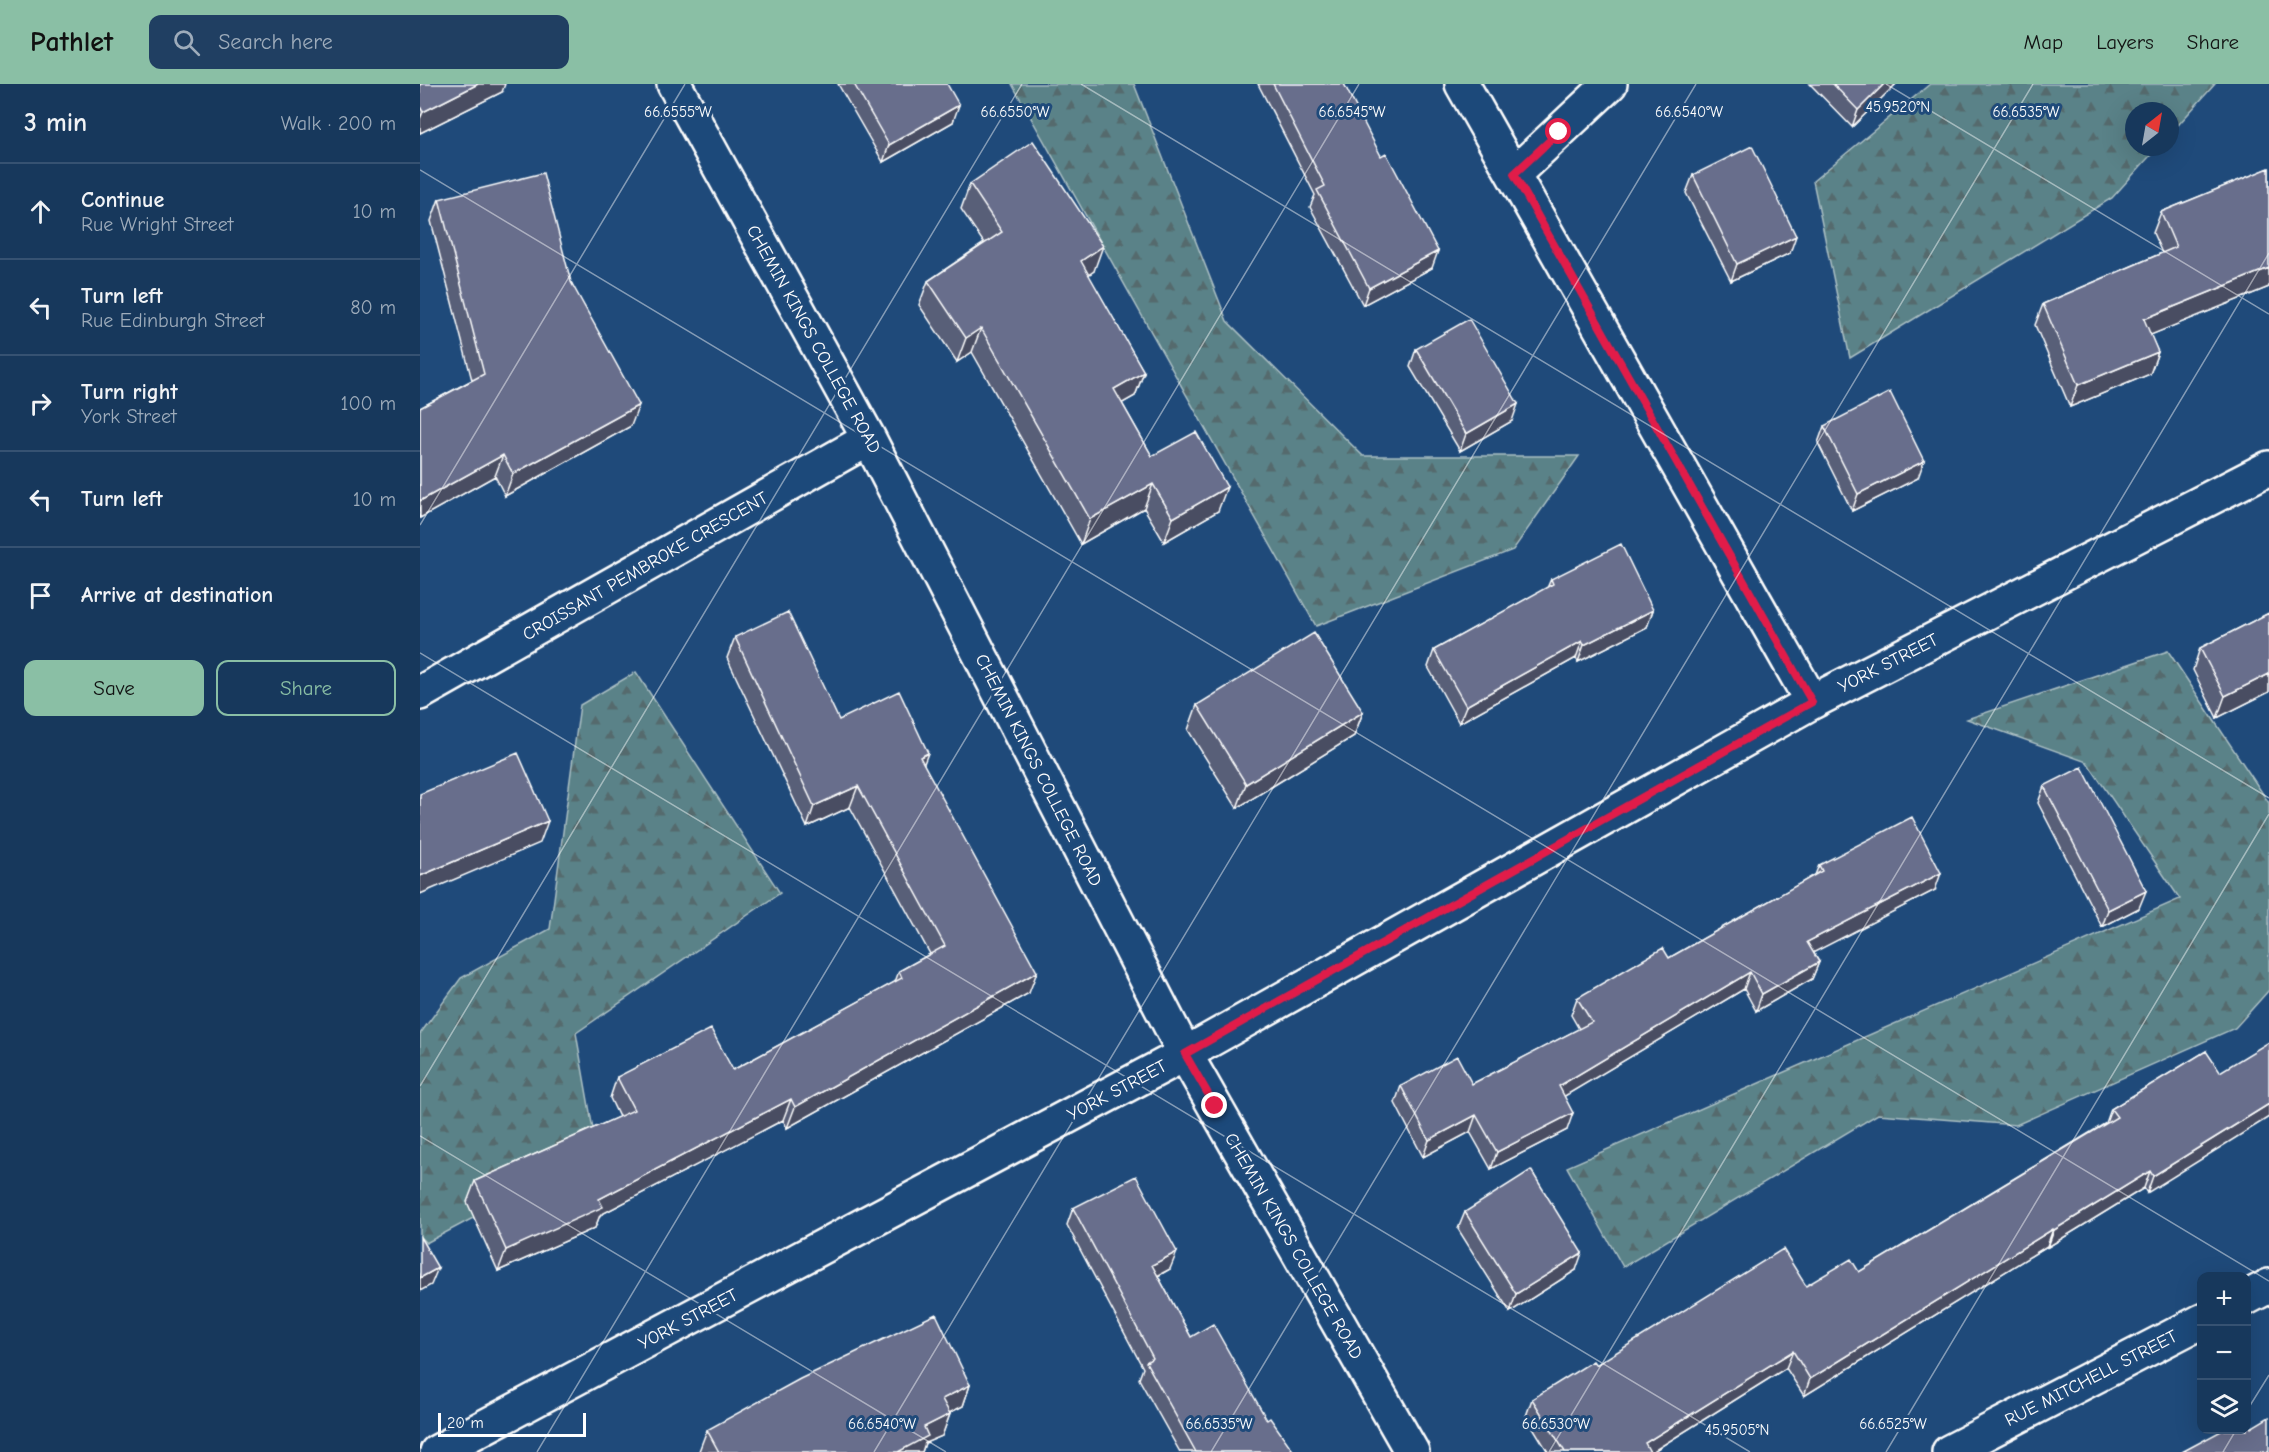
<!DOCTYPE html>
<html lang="en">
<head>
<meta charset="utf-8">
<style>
  :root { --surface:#17385c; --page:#203f62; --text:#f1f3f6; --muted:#9eacbb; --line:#365272; --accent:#8abfa5 }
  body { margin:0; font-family:"Comic Neue",sans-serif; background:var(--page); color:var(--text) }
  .controls { position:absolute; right:18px; bottom:18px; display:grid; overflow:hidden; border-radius:12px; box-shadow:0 6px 24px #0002 }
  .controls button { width:54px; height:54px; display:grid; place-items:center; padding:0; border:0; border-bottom:2px solid var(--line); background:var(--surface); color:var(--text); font:30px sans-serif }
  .compass { position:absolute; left:1705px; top:18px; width:54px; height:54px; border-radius:50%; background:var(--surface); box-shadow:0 6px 24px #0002; rotate:31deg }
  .scale { position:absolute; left:18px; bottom:15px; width:148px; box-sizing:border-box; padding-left:6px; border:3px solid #fff; border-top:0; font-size:16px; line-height:21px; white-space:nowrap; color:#fff; -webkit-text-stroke:4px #1f4a7a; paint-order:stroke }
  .stop { position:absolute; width:18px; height:18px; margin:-14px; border:4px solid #e11d48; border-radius:50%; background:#fff }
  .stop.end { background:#e11d48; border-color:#fff; box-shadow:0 2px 6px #0008 }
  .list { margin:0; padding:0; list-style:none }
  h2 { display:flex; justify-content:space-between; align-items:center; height:78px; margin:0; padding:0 24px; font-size:26px }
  h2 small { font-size:20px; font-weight:400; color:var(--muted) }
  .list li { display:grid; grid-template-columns:39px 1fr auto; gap:18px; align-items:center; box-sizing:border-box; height:96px; padding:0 24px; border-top:2px solid var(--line) }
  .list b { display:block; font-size:22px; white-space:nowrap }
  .list p { margin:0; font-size:20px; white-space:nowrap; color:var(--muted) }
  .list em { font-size:20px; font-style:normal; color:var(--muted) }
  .actions { display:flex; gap:12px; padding:18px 24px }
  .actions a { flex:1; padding:14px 0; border:2px solid var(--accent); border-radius:12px; text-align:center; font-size:21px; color:var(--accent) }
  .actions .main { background:var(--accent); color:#111 }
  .icon { flex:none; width:33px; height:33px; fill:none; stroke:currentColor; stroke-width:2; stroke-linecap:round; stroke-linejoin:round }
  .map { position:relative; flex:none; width:1849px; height:1368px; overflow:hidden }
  header { display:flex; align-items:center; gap:36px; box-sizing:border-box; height:84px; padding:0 30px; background:var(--accent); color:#111 }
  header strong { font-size:28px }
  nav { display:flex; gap:33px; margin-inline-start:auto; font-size:21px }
  .search { width:420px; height:54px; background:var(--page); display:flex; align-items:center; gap:15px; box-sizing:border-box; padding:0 21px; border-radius:12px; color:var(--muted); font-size:22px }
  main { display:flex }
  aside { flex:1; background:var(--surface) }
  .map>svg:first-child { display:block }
</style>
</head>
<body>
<header>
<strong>Pathlet</strong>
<div class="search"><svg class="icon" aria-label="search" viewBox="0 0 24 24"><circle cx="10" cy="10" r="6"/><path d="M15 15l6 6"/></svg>Search here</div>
<nav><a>Map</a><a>Layers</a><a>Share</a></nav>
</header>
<main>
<aside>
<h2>3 min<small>Walk · 200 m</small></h2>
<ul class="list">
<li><svg class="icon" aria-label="ahead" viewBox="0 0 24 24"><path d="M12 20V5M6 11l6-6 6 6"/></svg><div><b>Continue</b><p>Rue Wright Street</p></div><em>10 m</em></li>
<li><svg class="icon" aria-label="left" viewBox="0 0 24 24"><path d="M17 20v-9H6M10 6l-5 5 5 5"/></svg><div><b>Turn left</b><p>Rue Edinburgh Street</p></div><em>80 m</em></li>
<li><svg class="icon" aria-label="right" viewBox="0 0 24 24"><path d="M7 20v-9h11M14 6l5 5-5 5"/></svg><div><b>Turn right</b><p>York Street</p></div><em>100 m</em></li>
<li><svg class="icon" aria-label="left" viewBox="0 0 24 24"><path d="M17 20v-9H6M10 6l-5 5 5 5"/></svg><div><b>Turn left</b></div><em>10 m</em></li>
<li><svg class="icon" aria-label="arrive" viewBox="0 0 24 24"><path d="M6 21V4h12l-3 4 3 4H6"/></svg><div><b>Arrive at destination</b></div></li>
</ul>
<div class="actions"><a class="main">Save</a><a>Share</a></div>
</aside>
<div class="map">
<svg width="1849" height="1368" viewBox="0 0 1849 1368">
  <defs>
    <pattern id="forest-firs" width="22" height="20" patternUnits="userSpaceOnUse" patternTransform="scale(1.5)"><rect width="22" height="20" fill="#5a8288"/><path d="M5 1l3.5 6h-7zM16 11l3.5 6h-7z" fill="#546a6d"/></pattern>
  </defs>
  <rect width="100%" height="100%" fill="#1f4a7a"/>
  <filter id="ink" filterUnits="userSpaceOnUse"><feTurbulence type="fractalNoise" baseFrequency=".0167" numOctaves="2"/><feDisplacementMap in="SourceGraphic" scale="12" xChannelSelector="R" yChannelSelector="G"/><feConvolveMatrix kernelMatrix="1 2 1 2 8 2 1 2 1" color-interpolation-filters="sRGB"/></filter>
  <g filter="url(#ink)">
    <!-- forest -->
    <path fill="url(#forest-firs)" stroke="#acc0c4" stroke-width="1.5" d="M 592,0 L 714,0 L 807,237 L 943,372 L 1159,372 L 1093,466 L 896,542 Z
      M 1510,0 L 1795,0 L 1750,50 L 1750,27 L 1714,27 L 1714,63 L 1738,63 L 1692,114 L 1430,274 L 1393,97 Z
      M 1748,567 L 1849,719 L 1849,906 L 1815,944 L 1596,1041 L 1458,1030 L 1203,1183 L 1147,1083 L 1760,815 L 1667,678 L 1547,635 Z
      M 216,588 L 360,809 L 156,949 L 177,1068 L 6,1159 L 0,1153 L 0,950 L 41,894 L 130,845 L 160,621 Z"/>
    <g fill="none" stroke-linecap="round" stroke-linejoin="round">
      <!-- minor casing -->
      <g stroke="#fff" stroke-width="38">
        <path id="minor" d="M 254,0 L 449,355 L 765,970 L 992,1368
          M 1042,0 L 1392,618
          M 1094,90 L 1190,0
          M 0,609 L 449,355
          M 1826,1214 L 1849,1202
          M 17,1368 L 765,970 L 1392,618 L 1849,384
          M 1529,1368 L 1782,1237"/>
      </g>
      <!-- minor -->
      <use href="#minor" stroke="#1f4a7a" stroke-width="33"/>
    </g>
    <!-- wall -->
    <path fill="#595f78" stroke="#fff" stroke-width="1.5" d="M 0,0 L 82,8 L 0,49 Z
      M 418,0 L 527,0 L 533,38 L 463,78 Z
      M 838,0 L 924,0 L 1012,184 L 943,221 L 890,123 L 895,111 Z
      M 1390,0 L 1476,0 L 1432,43 Z
      M 1849,84 L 1849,203 L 1730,251 L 1738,268 L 1730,290 L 1650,323 L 1615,241 L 1623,220 L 1742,169 L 1733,149 L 1741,128 Z
      M 1273,91 L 1370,169 L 1311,197 L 1266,109 Z
      M 550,100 L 674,187 L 668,191 L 724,288 L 715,312 L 702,319 L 732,372 L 798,427 L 744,458 L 724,424 L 661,460 L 552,268 L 537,278 L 499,221 L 508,197 L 564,159 L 541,125 Z
      M 19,115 L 151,198 L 211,342 L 85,412 L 75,392 L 0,434 L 0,324 L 52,296 L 11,137 Z
      M 996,265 L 1092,337 L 1040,367 L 990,283 Z
      M 1404,342 L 1498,394 L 1432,427 L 1398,359 Z
      M 1131,495 L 1233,526 L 1227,543 L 1158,578 L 1156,574 L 1039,639 L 1008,583 L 1014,566 L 1127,504 Z
      M 1849,529 L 1849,608 L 1797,634 L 1773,586 L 1780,564 Z
      M 315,553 L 419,636 L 504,681 L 609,909 L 367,1044 L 363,1036 L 180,1131 L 175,1144 L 78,1187 L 47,1118 L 55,1097 L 199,1033 L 190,1014 L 197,993 L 313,986 L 475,898 L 479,887 L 510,870 L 430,723 L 387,743 L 307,574 Z
      M 777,621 L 943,628 L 934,652 L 817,724 L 768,646 Z
      M 1624,702 L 1719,824 L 1682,843 L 1618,719 Z
      M 1399,781 L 1515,806 L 1393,868 L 1399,878 L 1392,895 L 1336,927 L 1324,905 L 1144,1012 L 1147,1046 L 1071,1085 L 1050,1048 L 1003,1073 L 975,1019 L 981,1002 L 1052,1000 L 1159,945 L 1151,931 L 1157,914 L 1249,874 L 1395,791 Z
      M 1786,967 L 1727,1109 L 1724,1104 L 1628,1163 L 1627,1162 L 1384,1312 L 1366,1284 L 1232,1368 L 1128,1368 L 1106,1332 L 1112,1315 L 1176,1281 L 1386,1202 L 1439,1188 L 1686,1039 L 1691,1025 Z
      M 653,1124 L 750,1185 L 738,1192 L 771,1253 L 847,1336 L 874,1368 L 760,1368 L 719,1295 L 723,1284 L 647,1141 Z
      M 1045,1128 L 1156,1186 L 1090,1228 L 1038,1145 Z
      M 550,1301 L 543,1322 L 529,1329 L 530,1330 L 522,1352 L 505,1359 L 502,1368 L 280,1368 L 279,1367 L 287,1346 Z"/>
    <!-- shaded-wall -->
    <path fill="#484d62" stroke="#fff" stroke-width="1.5" d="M 58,0 L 85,0 L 82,8 L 0,49 L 0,35 L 3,28 Z
      M 1464,0 L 1476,0 L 1432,43 L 1438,26 Z
      M 539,21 L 533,38 L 463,78 L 469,61 Z
      M 1376,152 L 1370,169 L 1311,197 L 1317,180 Z
      M 683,162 L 674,187 L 652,202 L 661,177 Z
      M 1018,167 L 1012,184 L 943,221 L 949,204 Z
      M 1849,184 L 1849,203 L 1716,257 L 1724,235 Z
      M 561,244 L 552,268 L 537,278 L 546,254 Z
      M 1738,268 L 1730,290 L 1650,323 L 1658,301 Z
      M 724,288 L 715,312 L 685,329 L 694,305 Z
      M 1098,320 L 1092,337 L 1040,367 L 1046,350 Z
      M 219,321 L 211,342 L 85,412 L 93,390 Z
      M 83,371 L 75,392 L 0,434 L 0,417 Z
      M 1504,377 L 1498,394 L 1432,427 L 1438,410 Z
      M 733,400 L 724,424 L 661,460 L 670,435 Z
      M 807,403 L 798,427 L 744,458 L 753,434 Z
      M 1233,526 L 1227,543 L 1158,578 L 1164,561 Z
      M 1162,557 L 1156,574 L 1039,639 L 1046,622 Z
      M 1849,590 L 1849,608 L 1797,634 L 1805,612 Z
      M 943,628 L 934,652 L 817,724 L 826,700 Z
      M 508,669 L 500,690 L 500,673 Z
      M 438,702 L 430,723 L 387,743 L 394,722 Z
      M 128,737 L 120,759 L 0,810 L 0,792 Z
      M 1521,789 L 1515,806 L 1381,875 L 1387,858 Z
      M 1726,807 L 1719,824 L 1682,843 L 1688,826 Z
      M 1399,878 L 1392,895 L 1336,927 L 1342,910 Z
      M 617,888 L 609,909 L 367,1044 L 375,1023 Z
      M 1330,888 L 1324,905 L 1133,1019 L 1139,1002 Z
      M 371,1015 L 363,1036 L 180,1131 L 175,1144 L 78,1187 L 86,1166 L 179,1115 Z
      M 1849,1020 L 1849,1033 L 1727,1109 L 1733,1092 Z
      M 1153,1029 L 1147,1046 L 1071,1085 L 1077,1068 Z
      M 1056,1031 L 1050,1048 L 1003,1073 L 1009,1056 Z
      M 1730,1087 L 1724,1104 L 1628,1163 L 1634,1146 Z
      M 1633,1145 L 1627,1162 L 1384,1312 L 1390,1295 Z
      M 757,1168 L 750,1185 L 726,1198 L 732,1181 Z
      M 1162,1169 L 1156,1186 L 1090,1228 L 1096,1210 Z
      M 18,1184 L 11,1201 L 0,1207 L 0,1194 Z
      M 1373,1267 L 1366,1284 L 1232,1368 L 1222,1368 L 1225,1359 Z
      M 550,1301 L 543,1322 L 515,1336 L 522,1315 Z
      M 530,1330 L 522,1352 L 505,1359 L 502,1368 L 478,1368 L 504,1343 Z"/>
    <!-- building -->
    <path fill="#676e8c" stroke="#fff" stroke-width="1.5" d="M 0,0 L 58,0 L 3,28 L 0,22 Z
      M 434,0 L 527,0 L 539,21 L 469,61 Z
      M 853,0 L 924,0 L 961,72 L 966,69 L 1018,167 L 949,204 L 897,106 L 905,102 Z
      M 1413,0 L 1464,0 L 1438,26 Z
      M 613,57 L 683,162 L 661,177 L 724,288 L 694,305 L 732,372 L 776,348 L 807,403 L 753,434 L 733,400 L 670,435 L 561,244 L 546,254 L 508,197 L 582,148 L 550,100 Z
      M 1332,62 L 1376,152 L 1317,180 L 1273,91 Z
      M 1849,84 L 1849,184 L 1724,235 L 1738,268 L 1658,301 L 1623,220 L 1756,163 L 1741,128 Z
      M 123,89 L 151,198 L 219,321 L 93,390 L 83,371 L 0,417 L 0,324 L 64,290 L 19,115 Z
      M 1049,235 L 1098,320 L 1046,350 L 996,265 Z
      M 1470,308 L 1504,377 L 1438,410 L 1404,342 Z
      M 1201,460 L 1233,526 L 1164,561 L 1162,557 L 1046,622 L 1014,566 L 1133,500 L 1131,495 Z
      M 368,528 L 419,636 L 479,607 L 508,669 L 500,673 L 617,888 L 375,1023 L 371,1015 L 179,1115 L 183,1123 L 86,1166 L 55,1097 L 214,1026 L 197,993 L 291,945 L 313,986 L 482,894 L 479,887 L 525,862 L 438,702 L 394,722 L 315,553 Z
      M 1849,529 L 1849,590 L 1805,612 L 1780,564 Z
      M 894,549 L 943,628 L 826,700 L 777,621 Z
      M 98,669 L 128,737 L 0,792 L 0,710 Z
      M 1662,683 L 1726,807 L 1688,826 L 1624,702 Z
      M 1492,733 L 1521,789 L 1387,858 L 1399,878 L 1342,910 L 1330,888 L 1139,1002 L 1153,1029 L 1077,1068 L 1056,1031 L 1009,1056 L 981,1002 L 1037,972 L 1052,1000 L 1172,938 L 1157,914 L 1243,864 L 1249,874 L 1402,787 L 1399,781 Z
      M 1849,958 L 1849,1020 L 1733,1092 L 1730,1087 L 1634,1146 L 1633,1145 L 1390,1295 L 1373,1267 L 1225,1359 L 1230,1368 L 1145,1368 L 1112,1315 L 1173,1277 L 1176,1281 L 1363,1165 L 1386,1202 L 1431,1175 L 1439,1188 L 1697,1033 L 1691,1025 L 1786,967 L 1800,988 Z
      M 1111,1086 L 1162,1169 L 1096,1210 L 1045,1128 Z
      M 716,1092 L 757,1168 L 732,1181 L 771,1253 L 793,1240 L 847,1336 L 850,1334 L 874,1368 L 776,1368 L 726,1278 L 733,1274 L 653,1124 Z
      M 0,1153 L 18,1184 L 0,1194 Z
      M 516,1230 L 550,1301 L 522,1315 L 530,1330 L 504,1343 L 508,1352 L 478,1368 L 299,1368 L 287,1346 L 380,1295 Z
      M 1849,1333 L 1849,1368 L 1762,1368 L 1803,1346 L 1827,1346 L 1827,1337 L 1831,1344 Z"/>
  </g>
  <g fill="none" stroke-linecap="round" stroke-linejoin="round" filter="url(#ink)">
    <!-- route -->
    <path stroke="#e11d48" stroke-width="8" d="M 795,1022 L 765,970 L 1392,618 L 1094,90 L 1139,48"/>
  </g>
  <!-- ticks -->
  <path fill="none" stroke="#fff" stroke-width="1.5" stroke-opacity="0.45" d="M 661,0 L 1849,714M 1466,0 L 1849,230M 0,86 L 1849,1197M 0,441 L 265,0M 0,569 L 1330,1368M 0,1002 L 602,0M 0,1052 L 526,1368M 1826,1328 L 1849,1291M 117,1368 L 939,0M 454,1368 L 1276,0M 791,1368 L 1613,0M 1129,1368 L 1849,169M 1466,1368 L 1849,730M 1803,1368 L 1816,1346"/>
  <g text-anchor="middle" stroke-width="6" stroke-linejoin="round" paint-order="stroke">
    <!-- street labels -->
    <g font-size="18" fill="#fff" stroke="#1f4a7a">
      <text transform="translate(394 255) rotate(61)" y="6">CHEMIN KINGS COLLEGE ROAD</text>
      <text transform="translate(225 482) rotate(-30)" y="6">CROISSANT PEMBROKE CRESCENT</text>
      <text transform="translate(1468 579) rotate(-27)" y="6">YORK STREET</text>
      <text transform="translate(619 686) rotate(63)" y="6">CHEMIN KINGS COLLEGE ROAD</text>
      <text transform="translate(697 1006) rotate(-28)" y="6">YORK STREET</text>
      <text transform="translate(874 1162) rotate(60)" y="6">CHEMIN KINGS COLLEGE ROAD</text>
      <text transform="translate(268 1235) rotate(-28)" y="6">YORK STREET</text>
      <text transform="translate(1671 1294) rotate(-27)" y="6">RUE MITCHELL STREET</text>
    </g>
  </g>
  <g font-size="15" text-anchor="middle" fill="#fff" stroke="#1f4a7a" stroke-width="6" stroke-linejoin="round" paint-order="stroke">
    <text x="1478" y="28">45.9520°N</text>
    <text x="258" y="33">66.6555°W</text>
    <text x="932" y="33">66.6545°W</text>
    <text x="1269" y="33">66.6540°W</text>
    <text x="595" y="33">66.6550°W</text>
    <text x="1606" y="33">66.6535°W</text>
    <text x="462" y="1345">66.6540°W</text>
    <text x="799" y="1345">66.6535°W</text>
    <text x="1136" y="1345">66.6530°W</text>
    <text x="1473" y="1345">66.6525°W</text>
    <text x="1317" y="1351">45.9505°N</text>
  </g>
</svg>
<div class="controls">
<button>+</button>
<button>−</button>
<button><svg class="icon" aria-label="layers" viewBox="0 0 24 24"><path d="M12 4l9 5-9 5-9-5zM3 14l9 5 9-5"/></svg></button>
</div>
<svg class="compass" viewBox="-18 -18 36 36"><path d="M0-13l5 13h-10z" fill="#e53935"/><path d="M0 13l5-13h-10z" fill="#9eacbb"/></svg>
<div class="scale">20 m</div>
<div class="stop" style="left:1139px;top:48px"></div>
<div class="stop end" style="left:795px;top:1022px"></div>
</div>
</main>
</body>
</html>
